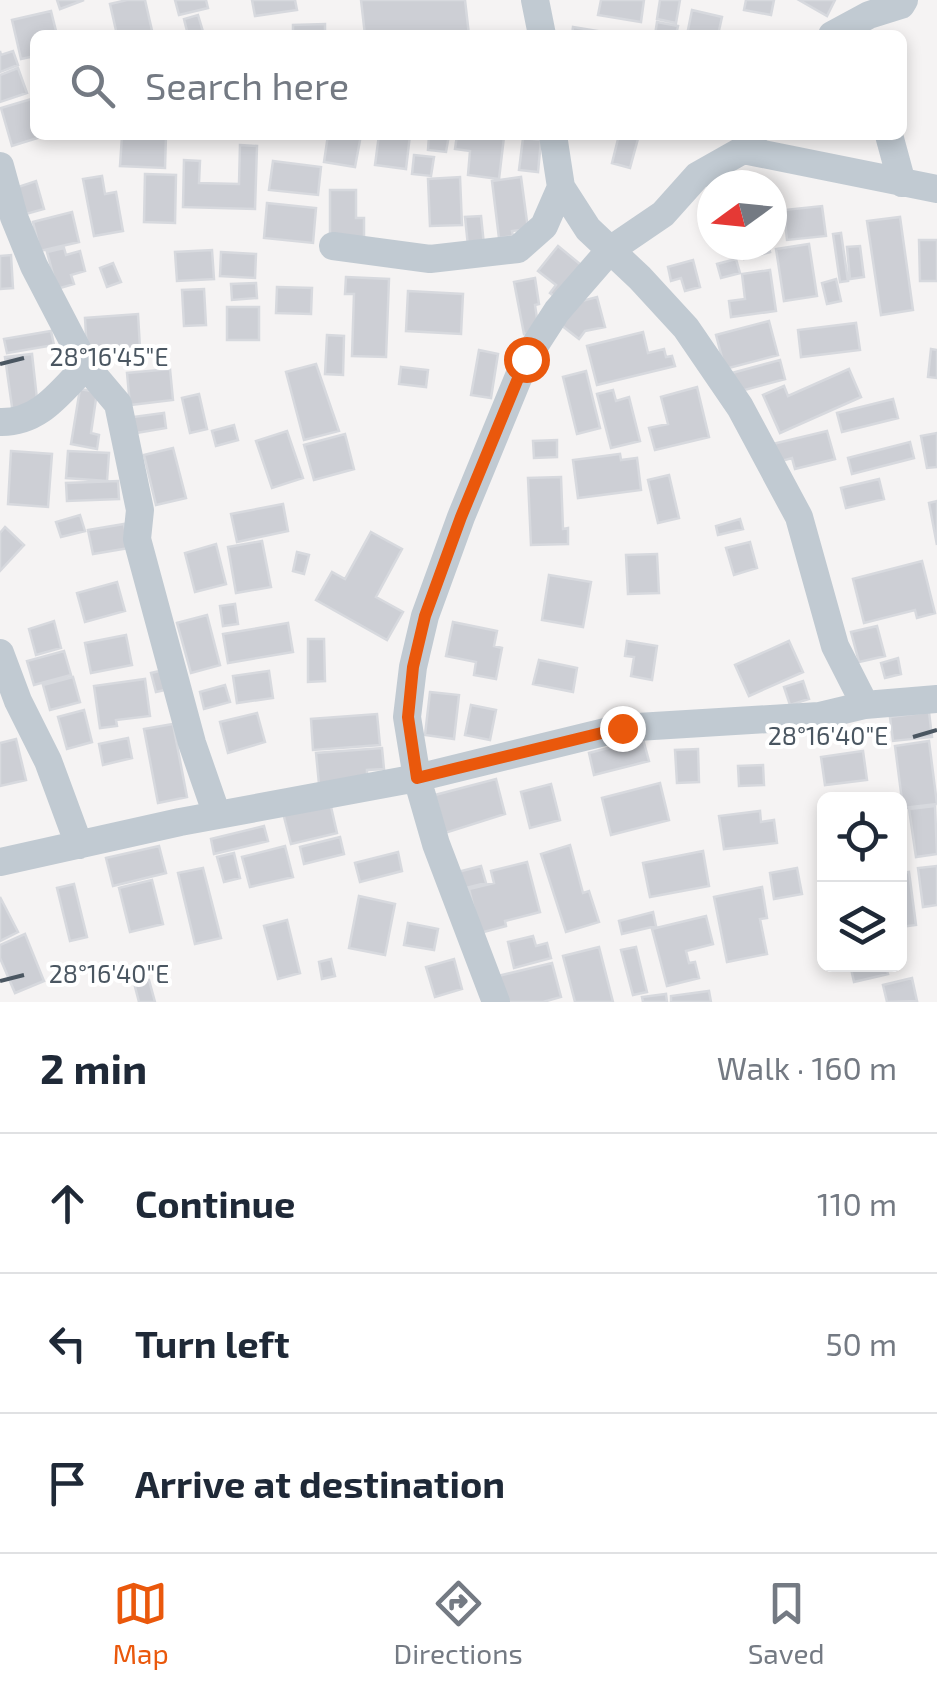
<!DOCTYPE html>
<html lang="en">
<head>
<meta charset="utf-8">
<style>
  :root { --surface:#fff; --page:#f2f2f3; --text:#1f2937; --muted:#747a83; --line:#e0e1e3; --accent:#ea580c }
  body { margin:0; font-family:"Exo 2",sans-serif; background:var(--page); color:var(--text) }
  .controls { position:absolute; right:30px; bottom:30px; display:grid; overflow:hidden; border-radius:15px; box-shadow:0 5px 15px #0003 }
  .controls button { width:90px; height:90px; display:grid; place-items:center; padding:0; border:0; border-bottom:2px solid var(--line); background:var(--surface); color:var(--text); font:50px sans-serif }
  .compass { position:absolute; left:697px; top:170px; width:90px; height:90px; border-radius:50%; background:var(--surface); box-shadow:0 5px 15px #0003; rotate:255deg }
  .stop { position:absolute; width:30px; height:30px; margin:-22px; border:8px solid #ea580c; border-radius:50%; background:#fff }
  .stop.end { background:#ea580c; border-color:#fff; box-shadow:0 2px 10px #0008 }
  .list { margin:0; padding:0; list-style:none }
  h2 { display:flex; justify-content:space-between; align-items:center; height:130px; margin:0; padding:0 40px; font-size:42px }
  h2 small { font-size:32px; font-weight:400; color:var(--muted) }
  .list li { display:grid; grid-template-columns:65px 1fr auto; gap:30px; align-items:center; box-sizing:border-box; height:140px; padding:0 40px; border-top:2px solid var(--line) }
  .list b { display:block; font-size:38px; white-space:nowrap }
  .list em { font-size:32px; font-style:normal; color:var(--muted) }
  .icon { flex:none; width:55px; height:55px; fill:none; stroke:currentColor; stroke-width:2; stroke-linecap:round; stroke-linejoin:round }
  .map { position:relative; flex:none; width:937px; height:1002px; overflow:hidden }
  .search { position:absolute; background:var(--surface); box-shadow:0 5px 15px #0003; left:30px; right:30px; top:30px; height:110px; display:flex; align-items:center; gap:25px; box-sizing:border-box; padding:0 35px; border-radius:15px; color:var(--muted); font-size:38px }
  .sheet { height:550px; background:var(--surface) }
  nav { display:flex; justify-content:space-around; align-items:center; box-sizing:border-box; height:140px; border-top:2px solid var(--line); background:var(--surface); font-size:28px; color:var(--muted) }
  nav a { display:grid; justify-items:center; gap:5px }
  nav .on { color:var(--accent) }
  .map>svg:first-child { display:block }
</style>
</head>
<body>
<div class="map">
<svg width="937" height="1002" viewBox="0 0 937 1002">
  <rect width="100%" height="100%" fill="#f5f3f3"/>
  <!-- building -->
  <path fill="#cdcfd5" stroke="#d7d9de" stroke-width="2.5" d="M 57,0 L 84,0 L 60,9 Z
    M 127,0 L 145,0 L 153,35 L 117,35 L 110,4 Z
    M 175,0 L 206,0 L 208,8 L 179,15 Z
    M 252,0 L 295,0 L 297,10 L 255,16 Z
    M 361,0 L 465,0 L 469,35 L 365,35 Z
    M 601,0 L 644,0 L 641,22 L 598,15 Z
    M 660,0 L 680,0 L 676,23 L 657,19 Z
    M 746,0 L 774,0 L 771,15 L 744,10 Z
    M 799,0 L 835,0 L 827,16 Z
    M 692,10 L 722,17 L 718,35 L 687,35 Z
    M 51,11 L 57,35 L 35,35 L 35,56 L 21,59 L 12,20 Z
    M 198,15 L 204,35 L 188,35 L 184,19 Z
    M 657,22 L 678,26 L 676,35 L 655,35 Z
    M 325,24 L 325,35 L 293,35 L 293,25 Z
    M 573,27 L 610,33 L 610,35 L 572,35 Z
    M 0,51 L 1,55 L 13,51 L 18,65 L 0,72 Z
    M 18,68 L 27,93 L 0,102 L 0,75 Z
    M 35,98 L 35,135 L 47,135 L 12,146 L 1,108 Z
    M 139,135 L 166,135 L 165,168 L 120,166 L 122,136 Z
    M 328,135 L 361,135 L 355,167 L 324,162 Z
    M 379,135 L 410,135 L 406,169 L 375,165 Z
    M 429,135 L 449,135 L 446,152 L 428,150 Z
    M 457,135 L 504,137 L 499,179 L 468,175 L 470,151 L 455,149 Z
    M 619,135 L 639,135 L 630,168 L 612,163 Z
    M 523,138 L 541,140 L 538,172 L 519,170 Z
    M 240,145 L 257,146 L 255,209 L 183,207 L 184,160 L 200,161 L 199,183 L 239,184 Z
    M 414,155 L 434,157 L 431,176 L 412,174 Z
    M 273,161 L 321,167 L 318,195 L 269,190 Z
    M 145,174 L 176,175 L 175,223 L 144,222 Z
    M 102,176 L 105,194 L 116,192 L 123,231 L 94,236 L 83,179 Z
    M 460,177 L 462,225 L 430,226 L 428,179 Z
    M 521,177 L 528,229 L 512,231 L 513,236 L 499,238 L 492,181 Z
    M 36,181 L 44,209 L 26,214 L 18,187 Z
    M 330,190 L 356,190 L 356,218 L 364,218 L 364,242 L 330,242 Z
    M 267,203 L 316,208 L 313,243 L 264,238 Z
    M 822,206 L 826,236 L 787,240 L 784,210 Z
    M 72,212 L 79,242 L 40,251 L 33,222 Z
    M 481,216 L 484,245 L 468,246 L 465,217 Z
    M 900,217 L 913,310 L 881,315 L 867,221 Z
    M 841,233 L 848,281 L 840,282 L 833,234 Z
    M 919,240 L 937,240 L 937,281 L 920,281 Z
    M 809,244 L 817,296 L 784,301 L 776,249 Z
    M 739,245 L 768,245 L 770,252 L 744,259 Z
    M 558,246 L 586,269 L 561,302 L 550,293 L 556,285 L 538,271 Z
    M 860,246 L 864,277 L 850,279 L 847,247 Z
    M 64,248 L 66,255 L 80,251 L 85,271 L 71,275 L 74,284 L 57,289 L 47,252 Z
    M 212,250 L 214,279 L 177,281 L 175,252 Z
    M 221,252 L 256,254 L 255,278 L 220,276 Z
    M 11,255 L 13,288 L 0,289 L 0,256 Z
    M 736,259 L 740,273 L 721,278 L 717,264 Z
    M 693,260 L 700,287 L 685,291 L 681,278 L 671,281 L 668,267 Z
    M 113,263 L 121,282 L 107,287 L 100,268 Z
    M 770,270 L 776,311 L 731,317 L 729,301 L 745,299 L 742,274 Z
    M 346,277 L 389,279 L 386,357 L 352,356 L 354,294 L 345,294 Z
    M 535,278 L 539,304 L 535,305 L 539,332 L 524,334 L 514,282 Z
    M 836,279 L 841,301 L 827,304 L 822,283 Z
    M 256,283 L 257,298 L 232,300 L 231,284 Z
    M 277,287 L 312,288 L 311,314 L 276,313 Z
    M 204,289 L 206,325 L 184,326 L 182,290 Z
    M 408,291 L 463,294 L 461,334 L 406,331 Z
    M 597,297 L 605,327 L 585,331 L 579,339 L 561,325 L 578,302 Z
    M 227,307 L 259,307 L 259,340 L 227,340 Z
    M 138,314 L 140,348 L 87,352 L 85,318 Z
    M 769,321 L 778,355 L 725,369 L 716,335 Z
    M 856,323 L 860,350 L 801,357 L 798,330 Z
    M 51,331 L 54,345 L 7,353 L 4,339 Z
    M 643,332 L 648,353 L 664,349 L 666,357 L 672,356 L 675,366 L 597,385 L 587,346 Z
    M 327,335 L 344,336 L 343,375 L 325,374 Z
    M 931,349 L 937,350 L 937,378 L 928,377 Z
    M 479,350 L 498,354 L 491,398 L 471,395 Z
    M 32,354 L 37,399 L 13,414 L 5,357 Z
    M 780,360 L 785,379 L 737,392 L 732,373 Z
    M 316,364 L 339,431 L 304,440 L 286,372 Z
    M 401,367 L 428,370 L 426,387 L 399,384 Z
    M 170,369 L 173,400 L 130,405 L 127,373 Z
    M 849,369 L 861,397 L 780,433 L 763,395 L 784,386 L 788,396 Z
    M 586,371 L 600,428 L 577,434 L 563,377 Z
    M 697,387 L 709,437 L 655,450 L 649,428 L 668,424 L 661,397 Z
    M 80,389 L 97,392 L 91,433 L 99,435 L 97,449 L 71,444 Z
    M 613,390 L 616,401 L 629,397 L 640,441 L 611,448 L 597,394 Z
    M 199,394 L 207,429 L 190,433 L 182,398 Z
    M 893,399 L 898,418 L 842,432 L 837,413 Z
    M 164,413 L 166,428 L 136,433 L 133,417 Z
    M 234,425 L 238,440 L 216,446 L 212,431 Z
    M 287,431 L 303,478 L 272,488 L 256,441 Z
    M 827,431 L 835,459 L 795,469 L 792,458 L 778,462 L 773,444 Z
    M 937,433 L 937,467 L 927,468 L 921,436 Z
    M 345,434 L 354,469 L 314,480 L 304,445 Z
    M 557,440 L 557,457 L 534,458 L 533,441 Z
    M 910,442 L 914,458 L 852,474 L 848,458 Z
    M 173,448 L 186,498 L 156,505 L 144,455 Z
    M 11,451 L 52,454 L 48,507 L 8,504 Z
    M 68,451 L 109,453 L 107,481 L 66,478 Z
    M 620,454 L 621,460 L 637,458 L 641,490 L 578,498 L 573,460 Z
    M 669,475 L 679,518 L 658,523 L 648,480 Z
    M 561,477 L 563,529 L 568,528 L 568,544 L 531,545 L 528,478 Z
    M 879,479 L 884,499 L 846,508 L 841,488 Z
    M 118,481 L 119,499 L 67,501 L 66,483 Z
    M 937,501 L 937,545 L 929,503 Z
    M 283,504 L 288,531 L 237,542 L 231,514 Z
    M 80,515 L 85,531 L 61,537 L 56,522 Z
    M 740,519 L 743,529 L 718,535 L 716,526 Z
    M 124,524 L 129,548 L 93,554 L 88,530 Z
    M 5,527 L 24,545 L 0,571 L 0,533 Z
    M 371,532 L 402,549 L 376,597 L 403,612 L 387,640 L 316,600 L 332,572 L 345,579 Z
    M 262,541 L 271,587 L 236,593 L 228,547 Z
    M 750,542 L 757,568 L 734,575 L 726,548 Z
    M 216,544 L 226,584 L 195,592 L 185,553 Z
    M 297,552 L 309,555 L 304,574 L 293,571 Z
    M 657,554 L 659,593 L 628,594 L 626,555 Z
    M 922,561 L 935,613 L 917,618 L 915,610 L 864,623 L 853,579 Z
    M 549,575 L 591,582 L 583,627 L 542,620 Z
    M 117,582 L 125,611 L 85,622 L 77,593 Z
    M 235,604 L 238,624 L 223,626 L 220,606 Z
    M 207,615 L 220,665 L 191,673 L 177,623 Z
    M 54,621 L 61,648 L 36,655 L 29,629 Z
    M 453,622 L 497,631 L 494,646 L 502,648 L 496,679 L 474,675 L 476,662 L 446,656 Z
    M 288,623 L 293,652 L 228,663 L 223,634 Z
    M 877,626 L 885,656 L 859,662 L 851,632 Z
    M 126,635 L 132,665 L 91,673 L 85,643 Z
    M 308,639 L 324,639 L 325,681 L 308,682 Z
    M 627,641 L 657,646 L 652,680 L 631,676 L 634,657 L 625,656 Z
    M 789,641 L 803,672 L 749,696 L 735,665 Z
    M 64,651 L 71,675 L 34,685 L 27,661 Z
    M 898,658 L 901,674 L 885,678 L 881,663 Z
    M 539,660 L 577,668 L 573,692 L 533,684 Z
    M 164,670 L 169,689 L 156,692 L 151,673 Z
    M 269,671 L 273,698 L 237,703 L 233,676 Z
    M 73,677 L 80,702 L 50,710 L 43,685 Z
    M 145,679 L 150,716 L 116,720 L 117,726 L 100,728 L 94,686 Z
    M 803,681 L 809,699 L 790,705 L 784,687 Z
    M 225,685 L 230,702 L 204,709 L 200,692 Z
    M 430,692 L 459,695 L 454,739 L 425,735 Z
    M 471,705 L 496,710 L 490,740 L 465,735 Z
    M 84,710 L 92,742 L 67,749 L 58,717 Z
    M 929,712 L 932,737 L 893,741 L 890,717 Z
    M 257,713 L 265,742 L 228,753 L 220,722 Z
    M 377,714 L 380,745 L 313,750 L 311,719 Z
    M 173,724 L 187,797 L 158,803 L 144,729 Z
    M 128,738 L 132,758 L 103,765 L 99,744 Z
    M 16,739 L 26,780 L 0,786 L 0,743 Z
    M 643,739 L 649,761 L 594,775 L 589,753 Z
    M 929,741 L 937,804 L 903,808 L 895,746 Z
    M 382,748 L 384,769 L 367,770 L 367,780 L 319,784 L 316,753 Z
    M 698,749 L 699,782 L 677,783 L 675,750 Z
    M 863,751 L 867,780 L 825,785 L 821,757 Z
    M 763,765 L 764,785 L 739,786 L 738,766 Z
    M 496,779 L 505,814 L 445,833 L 435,795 Z
    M 660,783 L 669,820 L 611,835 L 602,798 Z
    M 551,784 L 560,820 L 530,828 L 521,792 Z
    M 329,798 L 337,833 L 291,844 L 282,809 Z
    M 935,806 L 937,854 L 916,857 L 909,809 Z
    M 760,811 L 761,822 L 774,820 L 777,843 L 724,849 L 719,816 Z
    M 264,826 L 268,841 L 214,854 L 211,839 Z
    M 340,837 L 344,854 L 304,864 L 300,847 Z
    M 570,845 L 583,893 L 589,891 L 599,922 L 566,932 L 541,854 Z
    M 159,846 L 166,873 L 113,886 L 106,858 Z
    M 285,846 L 293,877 L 250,887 L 242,857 Z
    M 703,851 L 709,886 L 650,897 L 643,863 Z
    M 398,852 L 402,871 L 360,882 L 355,863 Z
    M 234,853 L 240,878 L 224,882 L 217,857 Z
    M 527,862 L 540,912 L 505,921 L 506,926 L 480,933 L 469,889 L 494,883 L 491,871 Z
    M 481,866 L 486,883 L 458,890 L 454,873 Z
    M 937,866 L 937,905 L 923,907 L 918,868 Z
    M 203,868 L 221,938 L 195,944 L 178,873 Z
    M 797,868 L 802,894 L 774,899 L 770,873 Z
    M 909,872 L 916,925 L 900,927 L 900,873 Z
    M 152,880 L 163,924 L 130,932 L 119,888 Z
    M 74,884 L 87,937 L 70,941 L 57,888 Z
    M 762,887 L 767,918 L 760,919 L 767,954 L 727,962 L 714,897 Z
    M 359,896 L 395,904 L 385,955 L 349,948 Z
    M 0,897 L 18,932 L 0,941 Z
    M 653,912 L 656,926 L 622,934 L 619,921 Z
    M 706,916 L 713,944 L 686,951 L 689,963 L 695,962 L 699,978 L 667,986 L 652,929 Z
    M 287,920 L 300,973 L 278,979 L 264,926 Z
    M 408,923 L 438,929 L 434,950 L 404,945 Z
    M 25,934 L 44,981 L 15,993 L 0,958 L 0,945 Z
    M 533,936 L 536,946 L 547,943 L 551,958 L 514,968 L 508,942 Z
    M 599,947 L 613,1002 L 575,1002 L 563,956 Z
    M 636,947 L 647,992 L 633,995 L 621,950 Z
    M 331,959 L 335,976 L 322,979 L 319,962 Z
    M 454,959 L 462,989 L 435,997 L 426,967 Z
    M 552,963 L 561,997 L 543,1002 L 505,1002 L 498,976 Z
    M 850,964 L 885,964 L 888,974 L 854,982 Z
    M 912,978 L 917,1001 L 887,1002 L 883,985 Z
    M 149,980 L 155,1002 L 139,1002 L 134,983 Z
    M 709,991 L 711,1002 L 671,1002 L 671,996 Z
    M 666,994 L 667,1002 L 643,1002 L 642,997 Z"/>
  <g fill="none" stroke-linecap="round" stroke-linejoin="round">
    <!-- street -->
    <path stroke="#c1cad2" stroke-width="28" d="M 535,0 L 542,35
      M 832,35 L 869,15 L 901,5 L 904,0
      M 553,135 L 561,187 L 588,229 L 640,278 L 686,328 L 740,407 L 799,517 L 835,646 L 865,705
      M 889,135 L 902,183
      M 743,150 L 937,189
      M 0,166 L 14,217 L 34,266 L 86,366 L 118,404 L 140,510 L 137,539 L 192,743 L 217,815
      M 333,246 L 430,259 L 518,249 L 544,226 L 561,187
      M 0,422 C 40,423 60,392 86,366
      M 0,653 L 18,701 L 48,761 L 79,845
      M 0,862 L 180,822 L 417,778 L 621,728 L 819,716 L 865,705 L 937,699
      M 496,1002 L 436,844 L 417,778 L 407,717 L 413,667 L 425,616 L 461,517 L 526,359 L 557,311 L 610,250 L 663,214 L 697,176 L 743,150 L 754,135"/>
  </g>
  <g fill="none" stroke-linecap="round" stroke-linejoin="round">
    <!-- route -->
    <path stroke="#ea580c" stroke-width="12" d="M 526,359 L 461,517 L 425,616 L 413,667 L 408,717 L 417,778 L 622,728"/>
  </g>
  <!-- ticks -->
  <path fill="none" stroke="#4a5661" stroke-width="4" d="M 0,364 L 24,358M 913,737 L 937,730M 0,981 L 24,975"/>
  <g font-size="25" text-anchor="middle" fill="#4a5661" stroke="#fff" stroke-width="8" stroke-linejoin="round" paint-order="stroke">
    <text x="109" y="366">28°16'45"E</text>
    <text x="828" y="745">28°16'40"E</text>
    <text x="109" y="983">28°16'40"E</text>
  </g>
</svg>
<div class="controls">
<button><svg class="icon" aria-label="locate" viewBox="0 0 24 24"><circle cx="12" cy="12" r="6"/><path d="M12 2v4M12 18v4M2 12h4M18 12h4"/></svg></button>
<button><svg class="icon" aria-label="layers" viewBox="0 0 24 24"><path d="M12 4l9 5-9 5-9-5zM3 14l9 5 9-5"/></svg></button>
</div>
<svg class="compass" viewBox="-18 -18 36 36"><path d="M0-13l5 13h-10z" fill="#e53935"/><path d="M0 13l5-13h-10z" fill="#747a83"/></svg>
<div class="stop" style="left:526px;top:359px"></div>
<div class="stop end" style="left:622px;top:728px"></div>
<div class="search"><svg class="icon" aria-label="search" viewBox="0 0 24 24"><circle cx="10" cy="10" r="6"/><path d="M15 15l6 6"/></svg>Search here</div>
</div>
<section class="sheet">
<h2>2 min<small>Walk · 160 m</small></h2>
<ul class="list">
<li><svg class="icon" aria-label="ahead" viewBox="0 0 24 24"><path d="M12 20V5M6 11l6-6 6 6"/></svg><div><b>Continue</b></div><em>110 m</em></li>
<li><svg class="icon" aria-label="left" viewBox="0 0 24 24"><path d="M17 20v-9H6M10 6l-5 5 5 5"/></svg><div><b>Turn left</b></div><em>50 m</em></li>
<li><svg class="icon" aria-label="arrive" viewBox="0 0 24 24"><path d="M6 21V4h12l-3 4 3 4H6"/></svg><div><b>Arrive at destination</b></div></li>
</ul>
</section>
<nav>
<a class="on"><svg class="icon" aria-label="map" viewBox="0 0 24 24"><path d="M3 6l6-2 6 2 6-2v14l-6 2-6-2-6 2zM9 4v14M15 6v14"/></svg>Map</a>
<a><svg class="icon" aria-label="directions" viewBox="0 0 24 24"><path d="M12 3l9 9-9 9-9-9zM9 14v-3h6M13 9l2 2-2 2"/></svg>Directions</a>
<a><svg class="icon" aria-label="saved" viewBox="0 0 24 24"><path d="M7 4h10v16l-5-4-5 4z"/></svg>Saved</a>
</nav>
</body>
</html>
